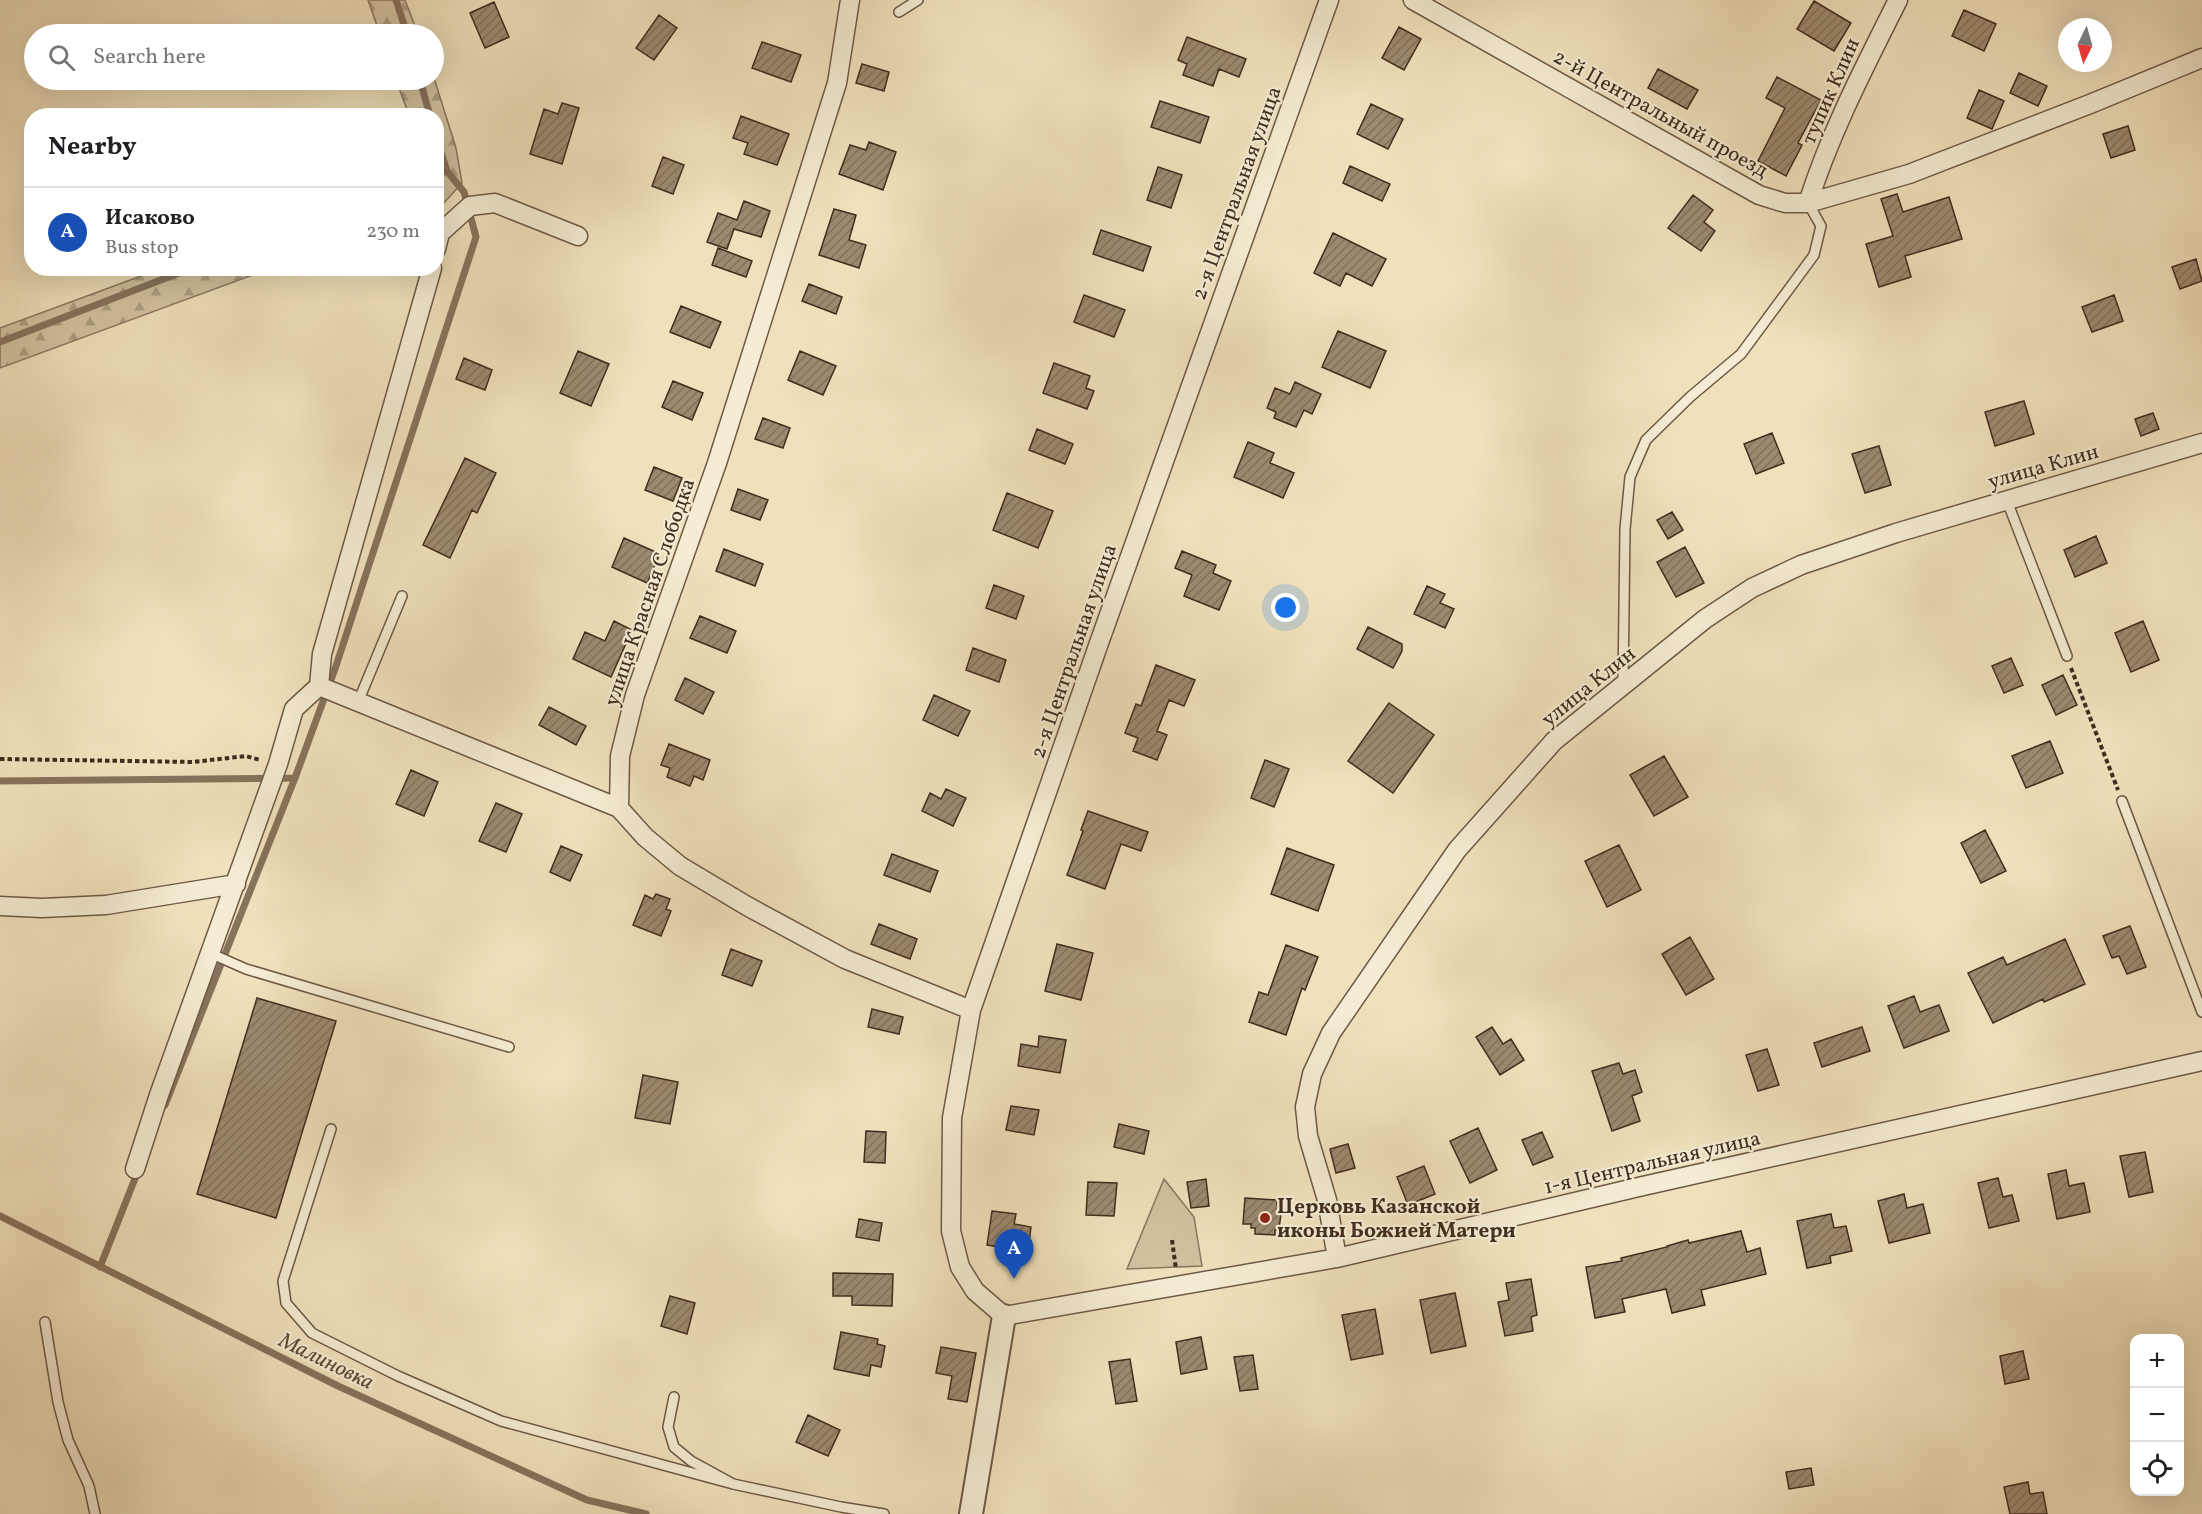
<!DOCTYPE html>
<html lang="en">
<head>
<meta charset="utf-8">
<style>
  :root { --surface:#fff; --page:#f2f2f2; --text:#202124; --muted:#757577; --line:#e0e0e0; --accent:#0b8043 }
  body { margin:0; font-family:Vollkorn,serif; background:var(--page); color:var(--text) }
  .controls { position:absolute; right:18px; bottom:18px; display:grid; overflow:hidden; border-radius:12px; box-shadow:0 6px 24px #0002 }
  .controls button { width:54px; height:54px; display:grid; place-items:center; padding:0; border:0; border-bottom:2px solid var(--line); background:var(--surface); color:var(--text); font:30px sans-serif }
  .compass { position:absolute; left:2058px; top:18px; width:54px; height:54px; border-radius:50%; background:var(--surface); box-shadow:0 6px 24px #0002; rotate:185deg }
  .you { position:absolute; left:1286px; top:608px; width:21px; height:21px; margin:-15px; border:4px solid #fff; border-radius:50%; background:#1a73e8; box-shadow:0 0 0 9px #1a73e833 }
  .badge { display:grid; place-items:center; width:39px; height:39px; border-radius:50%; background:var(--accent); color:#fff; font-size:20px; font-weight:700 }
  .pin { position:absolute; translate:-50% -50px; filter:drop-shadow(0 2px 3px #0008) }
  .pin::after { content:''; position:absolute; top:32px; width:21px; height:18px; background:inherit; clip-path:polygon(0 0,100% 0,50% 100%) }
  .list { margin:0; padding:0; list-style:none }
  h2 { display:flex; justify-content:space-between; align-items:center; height:78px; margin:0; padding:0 24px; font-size:26px }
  h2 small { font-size:20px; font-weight:400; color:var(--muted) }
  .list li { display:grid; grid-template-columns:39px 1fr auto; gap:18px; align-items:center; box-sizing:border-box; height:90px; padding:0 24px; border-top:2px solid var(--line) }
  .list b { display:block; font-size:22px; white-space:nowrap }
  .list p { margin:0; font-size:20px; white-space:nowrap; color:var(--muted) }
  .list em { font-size:20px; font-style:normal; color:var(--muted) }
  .icon { flex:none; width:33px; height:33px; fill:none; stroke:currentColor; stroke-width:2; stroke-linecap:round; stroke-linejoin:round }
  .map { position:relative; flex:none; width:2202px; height:1514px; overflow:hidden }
  .search { position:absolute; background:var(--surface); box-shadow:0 6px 24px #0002; left:24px; top:24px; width:420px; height:66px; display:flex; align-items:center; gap:15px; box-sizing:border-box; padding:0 21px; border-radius:33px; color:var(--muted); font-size:22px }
  .panel { position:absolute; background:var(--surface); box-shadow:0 6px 24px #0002; left:24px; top:108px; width:420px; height:168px; border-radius:24px }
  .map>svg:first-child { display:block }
</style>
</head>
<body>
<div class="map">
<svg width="2202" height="1514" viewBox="0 0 2202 1514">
  <defs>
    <pattern id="forest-firs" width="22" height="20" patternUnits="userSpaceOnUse" patternTransform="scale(1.5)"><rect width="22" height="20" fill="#d2c2a1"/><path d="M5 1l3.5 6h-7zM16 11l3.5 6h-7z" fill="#ac9e83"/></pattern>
    <pattern id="building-hatch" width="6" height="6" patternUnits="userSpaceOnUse" patternTransform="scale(1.5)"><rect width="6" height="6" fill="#9c8a70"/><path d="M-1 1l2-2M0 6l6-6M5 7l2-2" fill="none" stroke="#81715b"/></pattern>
  </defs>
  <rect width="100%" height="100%" fill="#f0e1bc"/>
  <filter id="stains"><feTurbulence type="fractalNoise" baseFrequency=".00333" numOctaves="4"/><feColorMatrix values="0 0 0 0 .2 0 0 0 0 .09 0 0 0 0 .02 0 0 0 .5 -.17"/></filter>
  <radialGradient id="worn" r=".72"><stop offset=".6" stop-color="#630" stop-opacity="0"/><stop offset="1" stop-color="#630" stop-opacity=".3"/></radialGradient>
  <!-- forest -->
  <path fill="url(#forest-firs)" stroke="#8a7760" stroke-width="1.5" d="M 368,0 L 405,0 L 418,34 L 380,34 Z
    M 434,78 L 456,148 L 462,183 L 443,204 L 437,207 L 436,116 L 409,115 L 396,80 L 434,80 Z
    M 160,269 L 269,269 L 0,368 L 0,328 Z"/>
  <!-- park -->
  <path fill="#d2c2a1" stroke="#8a7760" stroke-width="1.5" d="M 1164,1179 L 1194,1217 L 1202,1266 L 1127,1269 Z"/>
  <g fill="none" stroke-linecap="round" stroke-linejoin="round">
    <!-- stream -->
    <path stroke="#86735c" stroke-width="7" d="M 396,0 L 407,34
      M 420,80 L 430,116
      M 436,175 L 447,171
      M 0,342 L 192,268
      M 0,781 L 295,778
      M 165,1105 L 295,778 L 336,666 L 476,237 L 464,192 L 447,171 L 436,137
      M 0,1216 L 338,1386 L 587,1500 L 646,1514
      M 100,1267 L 138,1171"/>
  </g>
  <!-- building -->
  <path fill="url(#building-hatch)" stroke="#412c1e" stroke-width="1.5" d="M 1814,1 L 1851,23 L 1834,51 L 1797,29 Z
    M 494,2 L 509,37 L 485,48 L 470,13 Z
    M 1964,10 L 1996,24 L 1984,51 L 1952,36 Z
    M 659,15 L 677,28 L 654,60 L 636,48 Z
    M 1399,27 L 1421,39 L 1404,70 L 1382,58 Z
    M 1187,37 L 1246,59 L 1239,77 L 1219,69 L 1213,86 L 1183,75 L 1187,64 L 1178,60 Z
    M 762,42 L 801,55 L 791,82 L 752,68 Z
    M 862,64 L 889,72 L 884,91 L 856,83 Z
    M 1658,69 L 1698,90 L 1687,109 L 1648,88 Z
    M 2019,73 L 2047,86 L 2038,106 L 2010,93 Z
    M 1777,77 L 1821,100 L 1798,143 L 1802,145 L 1786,176 L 1758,161 L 1785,108 L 1766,98 Z
    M 1979,90 L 2004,101 L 1992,129 L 1967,118 Z
    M 1160,101 L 1209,117 L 1200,143 L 1151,127 Z
    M 562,103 L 579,108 L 562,164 L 530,154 L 544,109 L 558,114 Z
    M 1371,104 L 1403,119 L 1388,149 L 1357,134 Z
    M 741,116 L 789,134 L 777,165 L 744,154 L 748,143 L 733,138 Z
    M 2128,126 L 2135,150 L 2111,158 L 2103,134 Z
    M 869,142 L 896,152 L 883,190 L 839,174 L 850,145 L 866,150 Z
    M 663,157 L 684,165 L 673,194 L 652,186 Z
    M 1350,166 L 1390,184 L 1382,201 L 1343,183 Z
    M 1158,167 L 1182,175 L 1171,208 L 1147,200 Z
    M 1897,194 L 1903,212 L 1949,197 L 1962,239 L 1905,256 L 1911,277 L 1879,287 L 1866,244 L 1893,236 L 1881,199 Z
    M 1693,195 L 1713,210 L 1704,222 L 1715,231 L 1701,251 L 1668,228 Z
    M 744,201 L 770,211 L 761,237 L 734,229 L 727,249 L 707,242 L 718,213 L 737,220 Z
    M 834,209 L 856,215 L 849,240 L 866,245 L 859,268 L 819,255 Z
    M 1101,230 L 1151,247 L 1143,271 L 1093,254 Z
    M 1333,233 L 1386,259 L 1372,286 L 1346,273 L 1340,286 L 1314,273 Z
    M 718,248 L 752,261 L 746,277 L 712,265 Z
    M 2196,259 L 2202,281 L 2180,289 L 2172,267 Z
    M 809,284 L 842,297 L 836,314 L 802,301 Z
    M 1084,295 L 1125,310 L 1114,337 L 1074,322 Z
    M 2114,295 L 2123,321 L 2092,332 L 2082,307 Z
    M 681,306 L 721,322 L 710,348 L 670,332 Z
    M 1338,331 L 1386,351 L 1370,388 L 1322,367 Z
    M 578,351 L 609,364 L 591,406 L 560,393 Z
    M 800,351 L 836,366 L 823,395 L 788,380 Z
    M 464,358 L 492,370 L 485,390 L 456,379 Z
    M 1054,363 L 1090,376 L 1086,388 L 1094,391 L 1087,409 L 1043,393 Z
    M 673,381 L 703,393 L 692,420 L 662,407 Z
    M 1295,382 L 1321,394 L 1312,414 L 1304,410 L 1296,427 L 1274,418 L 1276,412 L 1267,408 L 1275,388 L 1290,394 Z
    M 2024,401 L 2034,434 L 1995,446 L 1985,412 Z
    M 2153,413 L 2159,429 L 2141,436 L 2135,419 Z
    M 763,418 L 790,428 L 783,448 L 755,439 Z
    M 1037,429 L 1073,444 L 1065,464 L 1029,450 Z
    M 1772,433 L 1784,463 L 1756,474 L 1744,444 Z
    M 1248,442 L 1274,453 L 1270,463 L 1294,473 L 1283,498 L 1234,477 Z
    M 1879,446 L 1891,485 L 1865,493 L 1852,454 Z
    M 465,458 L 496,473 L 477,513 L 472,510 L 450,558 L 423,545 Z
    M 654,467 L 682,478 L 673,501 L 645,490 Z
    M 738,489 L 768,500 L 760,520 L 731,510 Z
    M 1007,493 L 1053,511 L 1038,548 L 993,530 Z
    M 1672,512 L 1683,530 L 1668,539 L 1657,520 Z
    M 2096,536 L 2107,563 L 2075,577 L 2064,550 Z
    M 624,538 L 660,554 L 647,583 L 612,567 Z
    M 1685,547 L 1704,583 L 1676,597 L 1657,562 Z
    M 724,549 L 763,564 L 755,586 L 716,571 Z
    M 1182,551 L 1216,565 L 1213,573 L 1231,581 L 1219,610 L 1184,596 L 1192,575 L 1175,568 Z
    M 994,585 L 1024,596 L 1016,619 L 986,608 Z
    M 1427,586 L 1445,594 L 1440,603 L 1454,609 L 1445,628 L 1414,614 Z
    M 700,616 L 736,631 L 727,653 L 690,638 Z
    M 614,621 L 632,630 L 611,677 L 573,659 L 585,632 L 605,641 Z
    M 2143,621 L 2159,660 L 2131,672 L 2115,633 Z
    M 1368,627 L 1402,644 L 1402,651 L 1393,668 L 1357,649 Z
    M 973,648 L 1006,660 L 999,682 L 966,670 Z
    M 2011,658 L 2023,685 L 2004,693 L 1992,666 Z
    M 1156,665 L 1195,680 L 1184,706 L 1169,700 L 1157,731 L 1167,735 L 1157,760 L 1133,751 L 1138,738 L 1125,733 L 1136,704 L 1141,706 Z
    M 2063,675 L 2077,705 L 2056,715 L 2042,685 Z
    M 685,678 L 714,692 L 703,714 L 675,700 Z
    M 934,695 L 970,711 L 958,736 L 923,720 Z
    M 1389,703 L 1434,735 L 1393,793 L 1348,761 Z
    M 549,707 L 586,726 L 576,745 L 539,725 Z
    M 2050,741 L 2063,773 L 2026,788 L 2012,756 Z
    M 669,744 L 710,760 L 703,780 L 694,776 L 690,786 L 667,777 L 670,768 L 661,765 Z
    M 1664,756 L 1688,797 L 1654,816 L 1630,775 Z
    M 1265,760 L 1289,769 L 1274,807 L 1251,798 Z
    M 411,770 L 438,782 L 424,816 L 396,804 Z
    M 946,789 L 966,798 L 953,826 L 922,811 L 930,793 L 941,799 Z
    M 496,803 L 522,814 L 506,852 L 479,841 Z
    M 1088,811 L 1148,832 L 1141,851 L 1121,844 L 1105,889 L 1067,875 L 1083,831 L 1081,830 Z
    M 1985,830 L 2006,871 L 1981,883 L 1961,843 Z
    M 1619,845 L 1641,890 L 1607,907 L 1585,861 Z
    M 561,846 L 582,855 L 570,881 L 550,872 Z
    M 1287,848 L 1334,865 L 1318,911 L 1271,894 Z
    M 892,854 L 938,871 L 930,892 L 884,875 Z
    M 656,894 L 670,899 L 666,909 L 671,911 L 661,936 L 633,925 L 645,895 L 653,899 Z
    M 879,924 L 917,939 L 910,959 L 871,944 Z
    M 2130,926 L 2146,967 L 2127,974 L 2119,956 L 2112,958 L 2103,936 Z
    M 1690,937 L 1714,979 L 1686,995 L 1662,954 Z
    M 2065,939 L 2085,984 L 2044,1002 L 2043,999 L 1993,1023 L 1968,973 L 2003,957 L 2007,965 Z
    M 1057,944 L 1093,953 L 1081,1000 L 1045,991 Z
    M 1286,945 L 1318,957 L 1305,990 L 1302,988 L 1286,1035 L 1249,1022 L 1259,992 L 1268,995 Z
    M 731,949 L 762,961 L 752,986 L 722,975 Z
    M 1914,996 L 1920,1012 L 1939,1005 L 1949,1031 L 1904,1048 L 1888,1006 Z
    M 257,998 L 336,1021 L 276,1218 L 197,1194 Z
    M 872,1009 L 903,1017 L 899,1034 L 868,1027 Z
    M 1492,1027 L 1503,1044 L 1511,1039 L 1524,1060 L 1500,1075 L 1476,1037 Z
    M 1862,1027 L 1870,1051 L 1822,1067 L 1814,1043 Z
    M 1039,1036 L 1066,1040 L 1060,1073 L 1018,1066 L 1021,1044 L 1038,1047 Z
    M 1767,1049 L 1779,1085 L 1758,1091 L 1746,1055 Z
    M 1619,1063 L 1623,1074 L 1635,1070 L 1642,1092 L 1632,1096 L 1640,1121 L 1612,1131 L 1592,1071 Z
    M 643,1075 L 678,1082 L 670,1124 L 635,1118 Z
    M 1011,1106 L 1039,1110 L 1034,1135 L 1006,1130 Z
    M 1119,1124 L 1149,1131 L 1144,1154 L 1114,1147 Z
    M 1478,1128 L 1497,1170 L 1470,1183 L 1450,1141 Z
    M 866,1131 L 886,1132 L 885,1163 L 864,1162 Z
    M 1542,1132 L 1553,1157 L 1533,1165 L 1522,1140 Z
    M 1348,1144 L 1355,1168 L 1336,1173 L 1330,1149 Z
    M 2145,1152 L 2153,1192 L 2129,1197 L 2120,1156 Z
    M 1424,1166 L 1435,1194 L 1408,1205 L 1397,1177 Z
    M 2066,1170 L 2069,1186 L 2084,1183 L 2090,1212 L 2057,1219 L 2048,1174 Z
    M 1998,1178 L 2003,1197 L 2012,1195 L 2019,1221 L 1989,1228 L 1978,1183 Z
    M 1206,1179 L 1209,1206 L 1191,1208 L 1187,1182 Z
    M 1088,1182 L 1117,1183 L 1114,1216 L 1086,1215 Z
    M 1904,1194 L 1907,1208 L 1923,1204 L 1930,1233 L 1889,1243 L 1878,1201 Z
    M 1245,1198 L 1277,1200 L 1277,1205 L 1281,1205 L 1281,1213 L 1279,1230 L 1275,1230 L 1275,1235 L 1255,1234 L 1255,1228 L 1251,1228 L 1251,1224 L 1243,1224 Z
    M 992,1211 L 1016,1214 L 1014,1224 L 1031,1227 L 1028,1251 L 987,1245 Z
    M 1831,1214 L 1834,1228 L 1846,1226 L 1852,1251 L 1830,1256 L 1831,1263 L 1807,1268 L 1797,1221 Z
    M 859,1219 L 882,1223 L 879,1241 L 856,1237 Z
    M 1741,1231 L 1747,1252 L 1760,1248 L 1766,1274 L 1701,1290 L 1705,1305 L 1672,1313 L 1666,1289 L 1622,1299 L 1625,1312 L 1595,1318 L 1586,1267 L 1622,1261 L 1621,1258 L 1667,1247 L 1667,1246 L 1688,1240 L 1689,1243 Z
    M 833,1273 L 893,1274 L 892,1306 L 852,1305 L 852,1296 L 833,1296 Z
    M 1531,1279 L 1537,1315 L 1531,1317 L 1533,1331 L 1505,1336 L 1498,1302 L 1509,1300 L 1506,1283 Z
    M 1455,1293 L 1466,1346 L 1431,1353 L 1420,1300 Z
    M 670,1296 L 695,1303 L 687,1334 L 661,1326 Z
    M 1375,1309 L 1383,1354 L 1351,1360 L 1342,1315 Z
    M 841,1332 L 878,1339 L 877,1344 L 885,1346 L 881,1367 L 871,1365 L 869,1376 L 834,1369 Z
    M 1201,1337 L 1207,1369 L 1181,1374 L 1176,1342 Z
    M 941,1347 L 976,1353 L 967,1402 L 948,1399 L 952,1376 L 936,1373 Z
    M 2023,1351 L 2029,1379 L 2005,1384 L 2000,1356 Z
    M 1253,1355 L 1258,1389 L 1240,1391 L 1234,1357 Z
    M 1130,1359 L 1137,1401 L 1116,1404 L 1109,1362 Z
    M 808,1415 L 840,1430 L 828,1456 L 796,1442 Z
    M 1811,1468 L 1814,1485 L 1789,1489 L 1786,1472 Z
    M 2028,1482 L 2030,1494 L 2043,1492 L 2047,1514 L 2010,1514 L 2004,1487 Z"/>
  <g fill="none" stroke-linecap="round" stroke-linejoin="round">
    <!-- service casing -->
    <g stroke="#6d5946" stroke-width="12">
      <path id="service" d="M 899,12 L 918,0
        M 2007,501 L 2067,656
        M 1623,685 L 1625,529 L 1630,477 L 1646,440 L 1690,397 L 1741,354 L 1814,255 L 1821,226 L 1808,203
        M 358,702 L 402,596
        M 2122,801 L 2202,1012
        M 212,954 L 246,969 L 509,1047
        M 331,1129 L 283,1281 L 286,1303 L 312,1333 L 398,1376 L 501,1421 L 733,1484
        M 45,1322 L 58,1402 L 68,1440 L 89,1486 L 95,1514
        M 674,1397 L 668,1427 L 674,1447 L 691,1461 L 733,1484 L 841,1507 L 884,1514"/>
    </g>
    <!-- minor casing -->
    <g stroke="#6d5946" stroke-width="21">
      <path id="minor" d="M 850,0 L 837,83 L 717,463 L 635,695 L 620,756 L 619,808 L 645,837 L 680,866 L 747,906 L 845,959 L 971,1010
        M 1329,0 L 1099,643 L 971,1010 L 952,1118 L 951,1231 L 960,1267 L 975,1291 L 1004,1316 L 1337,1258 L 1643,1186 L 2202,1061
        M 1413,0 L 1759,195 L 1785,203 L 1808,203 L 1909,174 L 2090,104 L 2202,58
        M 1808,203 C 1830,133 1865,66 1898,0
        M 436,249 L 440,233 L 470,206 L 495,203 L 578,236
        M 432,268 L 322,654 L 319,686 L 619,808
        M 0,906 L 42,908 L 106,905 L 236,884
        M 135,1169 L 159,1095 L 278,764 L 294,709 L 319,686
        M 1337,1258 L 1327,1200 L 1308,1136 L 1305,1107 L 1312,1074 L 1331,1033 L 1457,850 L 1554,741 L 1705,619 L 1752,588 L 1801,565 L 1896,533 L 2202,443"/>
    </g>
    <!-- tertiary casing -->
    <g stroke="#6d5946" stroke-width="26">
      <path id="tertiary" d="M 971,1514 L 1004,1316"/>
    </g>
    <!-- path -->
    <path stroke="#412c1e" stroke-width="4" stroke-dasharray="4.5 3" stroke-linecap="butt" d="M 2071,668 L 2118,790
      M 0,759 L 193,762 L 246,756 L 260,760
      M 1172,1240 L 1176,1269"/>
    <!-- service -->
    <use href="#service" stroke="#f5ecd3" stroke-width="9"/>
    <!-- minor -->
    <use href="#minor" stroke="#f5ecd3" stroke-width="18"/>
    <!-- tertiary -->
    <use href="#tertiary" stroke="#f5ecd3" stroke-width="22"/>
  </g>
  <!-- markers -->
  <circle fill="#8f2418" stroke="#f5ecd3" stroke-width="2" cx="1265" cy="1218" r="6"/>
  <g text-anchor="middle" stroke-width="4.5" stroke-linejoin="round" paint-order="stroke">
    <!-- street labels -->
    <g font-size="21" fill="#412c1e" stroke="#f5ecd3">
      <text transform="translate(1830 91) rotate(-66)" y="7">тупик Клин</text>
      <text transform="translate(1661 113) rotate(29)" y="7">2-й Центральный проезд</text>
      <text transform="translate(1236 193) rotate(-70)" y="7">2-я Центральная улица</text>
      <text transform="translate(2043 466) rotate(-16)" y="7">улица Клин</text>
      <text transform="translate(649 592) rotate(-71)" y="7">улица Красная Слободка</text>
      <text transform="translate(1073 651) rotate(-71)" y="7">2-я Центральная улица</text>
      <text transform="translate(1588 686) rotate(-39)" y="7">улица Клин</text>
      <text transform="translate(1652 1162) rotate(-13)" y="7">1-я Центральная улица</text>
    </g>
    <!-- poi labels -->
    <g font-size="21" font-weight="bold" fill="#412c1e" stroke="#f5ecd3" text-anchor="start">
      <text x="1277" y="1213">Церковь Казанской<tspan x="1277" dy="24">иконы Божией Матери</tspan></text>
    </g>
    <!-- water labels -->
    <g font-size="22" font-style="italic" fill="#5e4a38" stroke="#f5ecd3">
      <text transform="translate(327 1360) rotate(26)" y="8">Малиновка</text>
    </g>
  </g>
  <rect width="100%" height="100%" filter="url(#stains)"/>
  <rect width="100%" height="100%" fill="url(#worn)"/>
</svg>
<div class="controls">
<button>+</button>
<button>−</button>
<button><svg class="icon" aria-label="locate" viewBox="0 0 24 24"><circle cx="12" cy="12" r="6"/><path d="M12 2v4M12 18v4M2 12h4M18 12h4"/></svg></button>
</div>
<svg class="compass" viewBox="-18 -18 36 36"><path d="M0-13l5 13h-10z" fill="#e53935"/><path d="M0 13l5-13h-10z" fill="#757577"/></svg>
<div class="you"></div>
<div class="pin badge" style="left:1014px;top:1279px;background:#1a4fb4">A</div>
<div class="search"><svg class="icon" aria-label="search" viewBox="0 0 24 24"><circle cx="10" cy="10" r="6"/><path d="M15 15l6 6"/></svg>Search here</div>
<section class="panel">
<h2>Nearby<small></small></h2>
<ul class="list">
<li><span class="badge" style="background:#1a4fb4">A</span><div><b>Исаково</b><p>Bus stop</p></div><em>230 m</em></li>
</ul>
</section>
</div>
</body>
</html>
